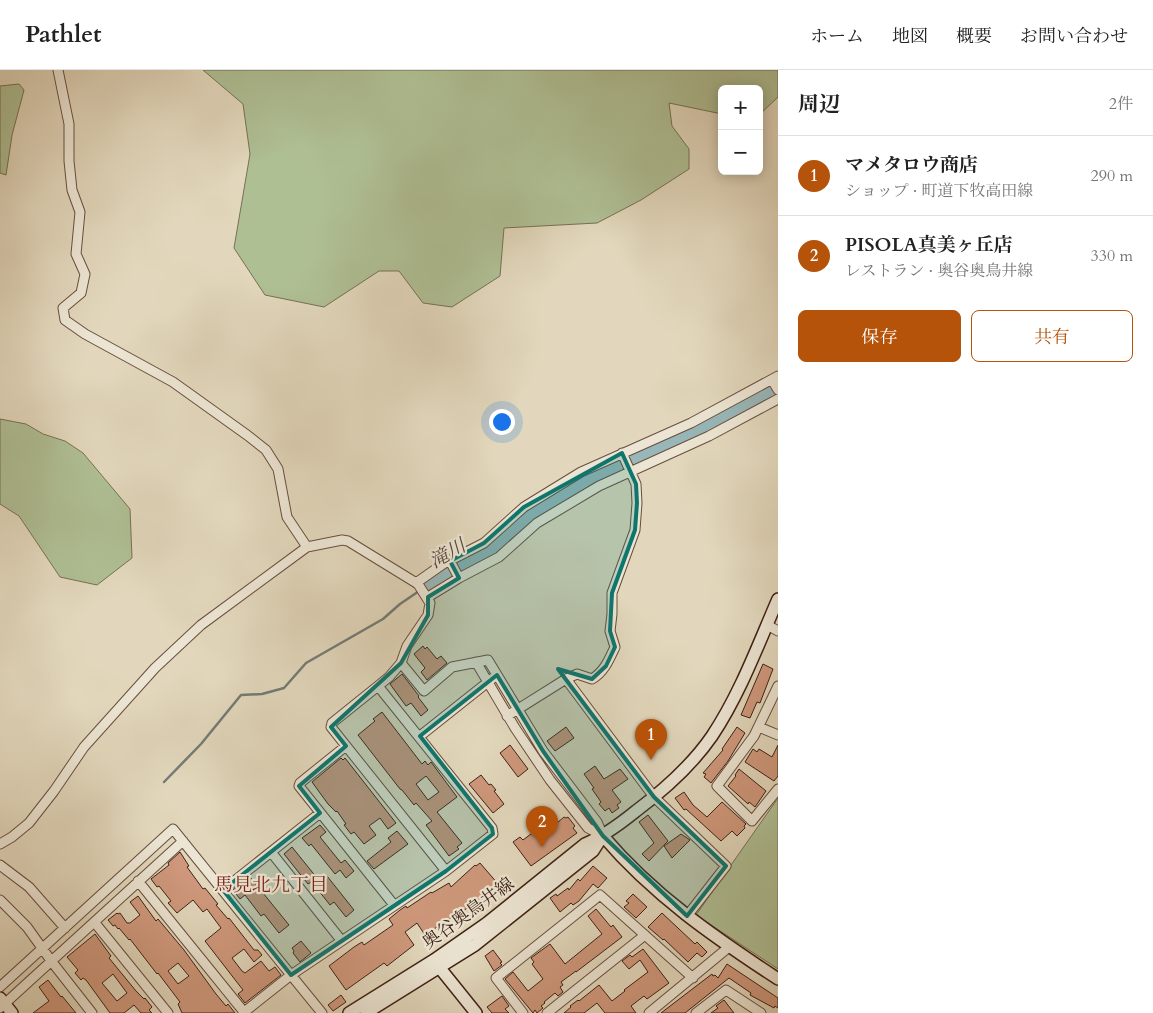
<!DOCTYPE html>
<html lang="ja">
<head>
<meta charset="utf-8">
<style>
  :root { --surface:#fff; --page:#f2f2f2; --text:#222; --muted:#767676; --line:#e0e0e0; --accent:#b45309 }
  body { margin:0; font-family:Cardo,"Noto Serif JP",serif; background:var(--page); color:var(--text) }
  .controls { position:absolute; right:15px; top:15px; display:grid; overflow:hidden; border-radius:8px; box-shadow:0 2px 12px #0003 }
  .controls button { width:45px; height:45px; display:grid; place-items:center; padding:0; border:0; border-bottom:1px solid var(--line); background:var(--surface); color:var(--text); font:25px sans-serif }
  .you { position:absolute; left:501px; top:351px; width:18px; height:18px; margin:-12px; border:4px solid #fff; border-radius:50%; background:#1a73e8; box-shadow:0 0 0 8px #1a73e833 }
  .badge { display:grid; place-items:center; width:32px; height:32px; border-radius:50%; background:var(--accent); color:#fff; font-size:16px; font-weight:700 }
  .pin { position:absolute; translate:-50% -41px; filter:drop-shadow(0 1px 2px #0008) }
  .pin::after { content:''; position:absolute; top:26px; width:18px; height:15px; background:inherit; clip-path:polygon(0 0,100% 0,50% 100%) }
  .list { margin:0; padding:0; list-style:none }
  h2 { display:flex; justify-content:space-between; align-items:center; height:65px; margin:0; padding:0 20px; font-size:21px }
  h2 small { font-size:16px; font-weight:400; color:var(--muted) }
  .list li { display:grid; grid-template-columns:32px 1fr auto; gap:15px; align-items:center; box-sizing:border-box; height:80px; padding:0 20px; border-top:1px solid var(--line) }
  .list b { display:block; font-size:19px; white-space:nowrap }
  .list p { margin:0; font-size:16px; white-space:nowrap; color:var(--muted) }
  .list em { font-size:16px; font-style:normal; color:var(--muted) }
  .actions { display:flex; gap:10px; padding:15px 20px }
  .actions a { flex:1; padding:11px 0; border:1px solid var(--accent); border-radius:8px; text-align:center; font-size:18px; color:var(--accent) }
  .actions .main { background:var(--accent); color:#fff }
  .map { position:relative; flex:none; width:778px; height:943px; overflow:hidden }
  header { display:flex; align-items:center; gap:30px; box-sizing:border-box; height:70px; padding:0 25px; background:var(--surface); border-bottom:1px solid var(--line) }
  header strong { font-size:24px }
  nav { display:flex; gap:28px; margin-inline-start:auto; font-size:18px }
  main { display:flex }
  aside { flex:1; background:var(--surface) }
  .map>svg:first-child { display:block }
</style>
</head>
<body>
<header>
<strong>Pathlet</strong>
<nav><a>ホーム</a><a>地図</a><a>概要</a><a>お問い合わせ</a></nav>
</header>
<main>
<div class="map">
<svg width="778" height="943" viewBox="0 0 778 943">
  <rect width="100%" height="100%" fill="#e2d7bc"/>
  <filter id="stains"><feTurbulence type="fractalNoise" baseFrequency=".004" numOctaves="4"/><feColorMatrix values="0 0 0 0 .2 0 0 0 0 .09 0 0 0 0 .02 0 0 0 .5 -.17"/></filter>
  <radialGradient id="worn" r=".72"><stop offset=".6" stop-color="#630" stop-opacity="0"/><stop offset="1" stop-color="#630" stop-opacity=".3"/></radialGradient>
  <!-- green -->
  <path fill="#afbf94" stroke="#777054" d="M 203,0 L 778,0 L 778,27 L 759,45 L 759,19 L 722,19 L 722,44 L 669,33 L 672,56 L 689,79 L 689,99 L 641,130 L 597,153 L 504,158 L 500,206 L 452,237 L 423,233 L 399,201 L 379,201 L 324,237 L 265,225 L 234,178 L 250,84 L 243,34 Z
    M 19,14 L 24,20 L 12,65 L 6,105 L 0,103 L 0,16 Z
    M 0,349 L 26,354 L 43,364 L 65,371 L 83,383 L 130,439 L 132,488 L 97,515 L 60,507 L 19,446 L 0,434 Z
    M 778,728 L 778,899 L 696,845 Z"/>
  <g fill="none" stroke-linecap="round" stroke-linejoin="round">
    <!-- stream -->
    <path stroke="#747b77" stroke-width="2.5" d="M 164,712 L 201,674 L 241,625 L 262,624 L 284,618 L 306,593 L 383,549 L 400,534 L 425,517"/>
    <!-- river -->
    <path stroke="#98b7b9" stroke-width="15" d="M 425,517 L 490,481 L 523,451 L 583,413 L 606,401 L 695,362 L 778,317"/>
  </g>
  <!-- building -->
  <path fill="#cf987c" stroke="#3f2014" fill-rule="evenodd" d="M 423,576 L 425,579 L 427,577 L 437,589 L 441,586 L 447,593 L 427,610 L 421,602 L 425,598 L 414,584 Z
    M 763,594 L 773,599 L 760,633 L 757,632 L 750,648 L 741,645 Z
    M 402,604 L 419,626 L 418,627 L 428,640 L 421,646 L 411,633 L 406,636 L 390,614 Z
    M 382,642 L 422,694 L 425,691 L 428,695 L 431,692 L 457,727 L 437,742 L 462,773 L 457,777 L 459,779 L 449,786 L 426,755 L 432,751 L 416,733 L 414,735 L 402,720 L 400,719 L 358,665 L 375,651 L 373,649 ZM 426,706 L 439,722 L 428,730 L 416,714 Z
    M 566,657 L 574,668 L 555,681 L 547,671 Z
    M 737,657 L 745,663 L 728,691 L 711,713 L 704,707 L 706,704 L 703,703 L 723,680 L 722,679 Z
    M 510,675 L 528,699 L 518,707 L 500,683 Z
    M 778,675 L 778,706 L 774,711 L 745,692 L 753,679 L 757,682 L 759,679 L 772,687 Z
    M 341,688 L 343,690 L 345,688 L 396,753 L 388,759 L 380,748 L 369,756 L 376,765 L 364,774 L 354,762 L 351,764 L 344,755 L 346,754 L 337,741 L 336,742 L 328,734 L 312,712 Z
    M 595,696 L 604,709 L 620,699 L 628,709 L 612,720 L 621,732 L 617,735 L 619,738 L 612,743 L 609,738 L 605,741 L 599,734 L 601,732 L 592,719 L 594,718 L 584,704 Z
    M 739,699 L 766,721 L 755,737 L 749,732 L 748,734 L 728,716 L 736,706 L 735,705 Z
    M 481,705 L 489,715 L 491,714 L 496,720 L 494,721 L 504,734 L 493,743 L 469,714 Z
    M 684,722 L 693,735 L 707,747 L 722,732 L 746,754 L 744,756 L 745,758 L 737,766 L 732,761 L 721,771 L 686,739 L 684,740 L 675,728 Z
    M 648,745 L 668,771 L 649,791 L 642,784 L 654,773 L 639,752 Z
    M 564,747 L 566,748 L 568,747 L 575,756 L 573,758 L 577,763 L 531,796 L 513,772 L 520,767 L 523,770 L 539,758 L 544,764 Z
    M 320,755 L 326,762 L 320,767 L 341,793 L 345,790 L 354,801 L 346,808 L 340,800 L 335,804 L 311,774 L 309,776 L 302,768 Z
    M 397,761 L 408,774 L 374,799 L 367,791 L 391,772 L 388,768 Z
    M 681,764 L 690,770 L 672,788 L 664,776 Z
    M 292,777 L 317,808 L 308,814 L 284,784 Z
    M 180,782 L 189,796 L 187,797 L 203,819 L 205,818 L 218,834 L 216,835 L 228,849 L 229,848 L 254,880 L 258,880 L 262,885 L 254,892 L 244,879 L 232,888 L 242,901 L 245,903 L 261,891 L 269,901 L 275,897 L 281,905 L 245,933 L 238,924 L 243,920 L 205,871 L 221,858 L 207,839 L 203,842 L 193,830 L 177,843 L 168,833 L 171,831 L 159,816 L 157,817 L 151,809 L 169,795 L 168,793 Z
    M 480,793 L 499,815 L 479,832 L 477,830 L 456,847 L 455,845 L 425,865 L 417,853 L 405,862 L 414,875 L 387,896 L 384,893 L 346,920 L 329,896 L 354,877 L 362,872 L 364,875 L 393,855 L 389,849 L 400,840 L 406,836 L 407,838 L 431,822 L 432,823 L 449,813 L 451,817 L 475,795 L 476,796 Z
    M 593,796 L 607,808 L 598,818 L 593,814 L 579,831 L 573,835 L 571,833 L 560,842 L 550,828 L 556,824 L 557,826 L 568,818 L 569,820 L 578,809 L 580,811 Z
    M 327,806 L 354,840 L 346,847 L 334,832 L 330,835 L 315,816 Z
    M 250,807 L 289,855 L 279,863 L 264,844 L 261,846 L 245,825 L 240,829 L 233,820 Z
    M 633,824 L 647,837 L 636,848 L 624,837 L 629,833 L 626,831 Z
    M 138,826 L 156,851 L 158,849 L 184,880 L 216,924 L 226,936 L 228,934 L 235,943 L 182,943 L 178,934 L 180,932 L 158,903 L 157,904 L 130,869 L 129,870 L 119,858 L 118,859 L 115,855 L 113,856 L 108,850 L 117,843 L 118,844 L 120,843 L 127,853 L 130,853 L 140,845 L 130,832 ZM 178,893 L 189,906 L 178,914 L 168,901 Z
    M 596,839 L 611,857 L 613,855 L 622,867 L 576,902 L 576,901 L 561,912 L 563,915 L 560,917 L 563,922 L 558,926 L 555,923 L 544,932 L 545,933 L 541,936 L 543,938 L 537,943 L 535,940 L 533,943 L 505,909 L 513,902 L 528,921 L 543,909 L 532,894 L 534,892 L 531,888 L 550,874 L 565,894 L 602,864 L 588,846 Z
    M 662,843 L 695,874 L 697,872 L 707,882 L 702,887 L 697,883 L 688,892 L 664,869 L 663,870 L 648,857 Z
    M 95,864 L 111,886 L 109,888 L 136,921 L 144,929 L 145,928 L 152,937 L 149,940 L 152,943 L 141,943 L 134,935 L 124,943 L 110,943 L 86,910 L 83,908 L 81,910 L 75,903 L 78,900 L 67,887 ZM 113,904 L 127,923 L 117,931 L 102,913 Z
    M 301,871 L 311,883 L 300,892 L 293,883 L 294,881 L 292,878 Z
    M 643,879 L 669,913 L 647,929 L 644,926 L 631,936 L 636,943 L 605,943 L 597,933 L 584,943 L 564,943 L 571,937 L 570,936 L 578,930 L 579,931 L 599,915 L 612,931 L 625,921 L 624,920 L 648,902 L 640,890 L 629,899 L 622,891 L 630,885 L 632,887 Z
    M 493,880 L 502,892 L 500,893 L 502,895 L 494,901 L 485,886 Z
    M 727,894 L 778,928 L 778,938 L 775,936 L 774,938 L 750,925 L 751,923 L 729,908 L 685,943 L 661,943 L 712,904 L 713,906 L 715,905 L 718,908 Z
    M 48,910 L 61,927 L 62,926 L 76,943 L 33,943 L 49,931 L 39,917 Z
    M 341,925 L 346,932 L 333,941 L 328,935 Z
    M 502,926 L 509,936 L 505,939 L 509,943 L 492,943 L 487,937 Z
    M 724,930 L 734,943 L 711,943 L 718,938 L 716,936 Z"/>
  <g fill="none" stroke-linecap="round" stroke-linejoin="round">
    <!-- street casing -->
    <g stroke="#684e3e" stroke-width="11">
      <path id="street" d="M 58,0 L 69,54 L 69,91 L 72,120 L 80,142 L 76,184 L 85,204 L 81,223 L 63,238 L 65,250 L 85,264 L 173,312 L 247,365 L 266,380 L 278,399 L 287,447 L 307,477
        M 772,310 L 778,320
        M 450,491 L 459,508
        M 416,513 L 443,494 L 484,473 L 524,437 L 581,402 L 691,353 L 778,306
        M 428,527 L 459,508 L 499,487 L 537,453 L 599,416 L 709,366 L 778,329
        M 767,555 L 778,561
        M 476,592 L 515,658 L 550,710 L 588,758 L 603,766
        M 401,593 L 424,621 L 452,597 L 488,590 L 543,681 L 597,752 L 603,766
        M 566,609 L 577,604 L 592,609 C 604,602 609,590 615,577 L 610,561 L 612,544 L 612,523 L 635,460 L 637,433 L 636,414 L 622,383
        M 778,616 L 754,666 L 717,716 L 752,751 L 778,719
        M 507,646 L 566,609 L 654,727 L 726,796 L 687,846
        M 759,657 L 778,665
        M 420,666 L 493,608
        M 346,676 L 300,713 L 299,716 L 394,835
        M 0,774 L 12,767 L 29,753 L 54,721 L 84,677 L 155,598 L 201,555 L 307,477 L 342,470 L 348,471 L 418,514 L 430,533 L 428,545 L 407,576 L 401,593 L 389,607 L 378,616
        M 271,782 L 341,870
        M 0,795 L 29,817 L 65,858
        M 138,811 L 244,942
        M 223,820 L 320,743
        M 0,830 L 27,857 L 52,892 L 92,943
        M 95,853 L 168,943
        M 0,917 L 173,759 L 291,905 L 243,943
        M 0,938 L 183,771
        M 322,943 L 291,905 L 446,801 L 493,764 L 492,758 L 378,616 L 332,653 L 331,657 L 446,801
        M 523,943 L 496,908 L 600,825 L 693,908
        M 547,943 L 645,865
        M 649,943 L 729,877
        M 696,943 L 726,920 L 761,943"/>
    </g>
    <!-- secondary casing -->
    <g stroke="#3f2014" stroke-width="14">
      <path id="secondary" d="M 603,766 C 653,825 714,867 778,909
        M 435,892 L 476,943
        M 0,928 L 12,943
        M 349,943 L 434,890 L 487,853 L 585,774 C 604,766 620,754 636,741 C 664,720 692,695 712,666 C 740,624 758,575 778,529
        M 366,943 L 475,875 L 593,781 L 602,767"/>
    </g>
    <!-- street -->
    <use href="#street" stroke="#ece5d3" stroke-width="9"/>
    <!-- secondary -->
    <use href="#secondary" stroke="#ece5d3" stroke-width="11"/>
  </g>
  <!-- marked area -->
  <path fill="#0f766e" fill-opacity="0.2" stroke="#0f766e" stroke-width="4" stroke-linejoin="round" d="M 622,383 L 636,414 L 637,433 L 635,460 L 612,523 L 610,561 L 615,577 L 606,596 L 592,609 L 558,599 L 654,727 L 726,796 L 687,846 L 603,766 L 543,681 L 497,605 L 420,666 L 492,758 L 493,764 L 446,801 L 291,905 L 223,820 L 320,743 L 299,716 L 346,676 L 331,657 L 401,593 L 428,545 L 428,527 L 459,508 L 450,491 L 484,473 L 524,437 Z"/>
  <g text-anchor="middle" stroke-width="4.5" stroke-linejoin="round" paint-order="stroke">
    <!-- street labels -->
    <g font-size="18" fill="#3f2014" stroke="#ece5d3">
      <text transform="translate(468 843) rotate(-36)" y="6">奥谷奥鳥井線</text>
    </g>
    <!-- water labels -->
    <g font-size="19" font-style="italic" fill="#55463d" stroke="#ece5d3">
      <text transform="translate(447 483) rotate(-30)" y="7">滝川</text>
    </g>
    <!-- neighbourhood labels -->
    <g font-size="19" fill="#7a1f14" stroke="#ece5d3">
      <text x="271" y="821">馬見北九丁目</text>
    </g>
  </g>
  <rect width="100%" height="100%" filter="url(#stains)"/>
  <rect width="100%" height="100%" fill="url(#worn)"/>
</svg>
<div class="controls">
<button>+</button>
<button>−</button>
</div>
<div class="you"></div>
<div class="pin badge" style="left:651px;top:690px">1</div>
<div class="pin badge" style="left:542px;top:777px">2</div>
</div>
<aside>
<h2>周辺<small>2件</small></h2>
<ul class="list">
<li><span class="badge">1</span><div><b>マメタロウ商店</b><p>ショップ · 町道下牧高田線</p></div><em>290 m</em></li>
<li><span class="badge">2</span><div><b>PISOLA真美ヶ丘店</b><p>レストラン · 奥谷奥鳥井線</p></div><em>330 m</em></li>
</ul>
<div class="actions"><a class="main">保存</a><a>共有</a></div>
</aside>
</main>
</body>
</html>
